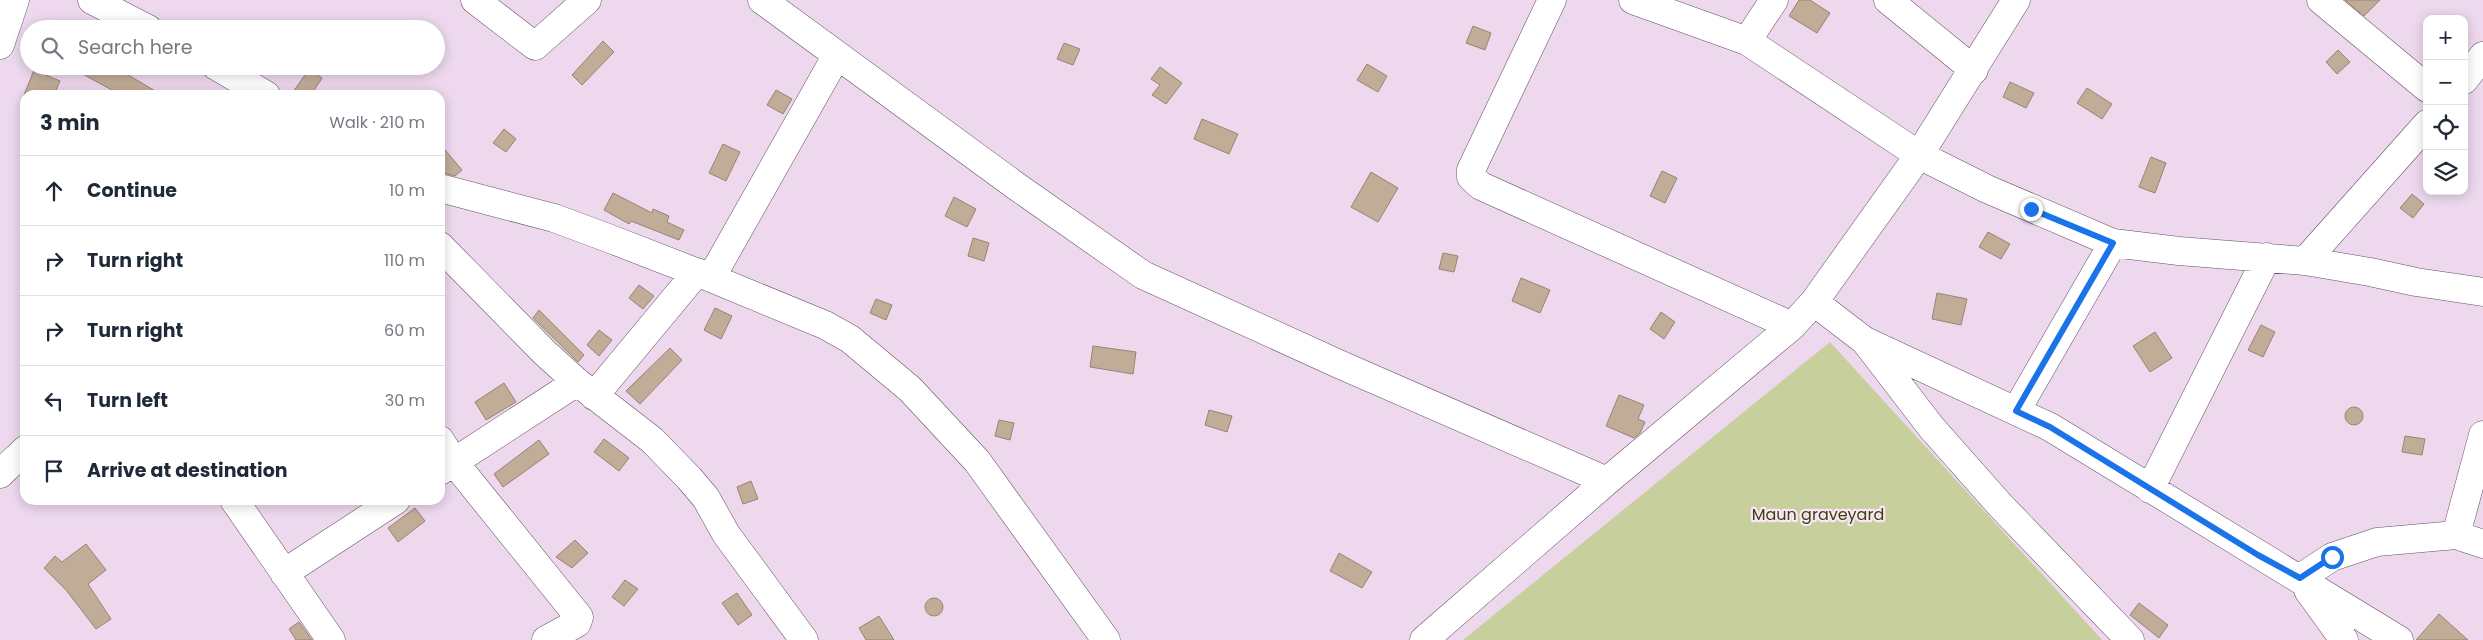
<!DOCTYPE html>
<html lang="en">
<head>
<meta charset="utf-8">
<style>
  :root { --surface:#fff; --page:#f6f6f7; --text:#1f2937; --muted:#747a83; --line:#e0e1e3 }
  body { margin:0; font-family:Poppins,sans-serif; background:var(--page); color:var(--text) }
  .controls { position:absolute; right:15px; top:15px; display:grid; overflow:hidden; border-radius:10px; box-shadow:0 2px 12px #0003 }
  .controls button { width:45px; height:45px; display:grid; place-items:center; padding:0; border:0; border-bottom:1px solid var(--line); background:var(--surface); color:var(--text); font:25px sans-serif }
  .stop { position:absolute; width:15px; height:15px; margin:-11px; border:4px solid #1a73e8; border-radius:50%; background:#fff }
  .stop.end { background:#1a73e8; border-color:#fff; box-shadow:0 1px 5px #0008 }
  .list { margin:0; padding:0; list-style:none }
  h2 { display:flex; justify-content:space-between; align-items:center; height:65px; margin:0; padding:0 20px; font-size:21px }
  h2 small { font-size:16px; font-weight:400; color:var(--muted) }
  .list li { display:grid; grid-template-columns:32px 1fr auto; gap:15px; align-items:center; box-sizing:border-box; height:70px; padding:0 20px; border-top:1px solid var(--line) }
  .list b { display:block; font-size:19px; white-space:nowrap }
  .list em { font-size:16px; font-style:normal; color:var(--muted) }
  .icon { flex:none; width:28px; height:28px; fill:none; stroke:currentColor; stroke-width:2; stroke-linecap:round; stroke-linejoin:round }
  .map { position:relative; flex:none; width:2483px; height:640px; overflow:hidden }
  .search { position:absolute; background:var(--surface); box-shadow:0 2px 12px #0003; left:20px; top:20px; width:425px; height:55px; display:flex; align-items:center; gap:12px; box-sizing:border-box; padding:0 18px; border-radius:28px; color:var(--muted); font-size:19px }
  .panel { position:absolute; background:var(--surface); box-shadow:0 2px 12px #0003; left:20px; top:90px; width:425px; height:415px; border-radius:15px }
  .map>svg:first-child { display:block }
</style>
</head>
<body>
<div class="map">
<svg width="2483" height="640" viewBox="0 0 2483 640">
  <rect width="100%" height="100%" fill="#edd8ee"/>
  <!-- green -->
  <path fill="#c7cf9d" d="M 1830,342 L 2102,640 L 1463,640 Z"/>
  <!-- building -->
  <path fill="#c1ac98" stroke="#988471" d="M 1799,0 L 1810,0 L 1830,13 L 1817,33 L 1789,16 Z
    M 2345,0 L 2380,0 L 2364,16 Z
    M 1473,26 L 1491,33 L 1485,50 L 1466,43 Z
    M 603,41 L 614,52 L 582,85 L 572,75 Z
    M 1064,43 L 1080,49 L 1073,65 L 1057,59 Z
    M 2338,50 L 2350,62 L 2337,74 L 2326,62 Z
    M 1367,64 L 1387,76 L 1378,92 L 1357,80 Z
    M 68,66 L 113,66 L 162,95 L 121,95 Z
    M 1160,67 L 1182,83 L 1166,104 L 1152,95 L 1160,85 L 1151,79 Z
    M 309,69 L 322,78 L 311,95 L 291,95 Z
    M 34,70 L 60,81 L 54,95 L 24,95 Z
    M 2010,82 L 2034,93 L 2026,108 L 2003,97 Z
    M 2087,88 L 2112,104 L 2102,119 L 2077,103 Z
    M 776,90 L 792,99 L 783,114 L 767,105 Z
    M 1202,119 L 1238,134 L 1229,154 L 1194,139 Z
    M 504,129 L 516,139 L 506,152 L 493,143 Z
    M 440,144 L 462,170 L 455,176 L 440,172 Z
    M 723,144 L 740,152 L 726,181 L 709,173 Z
    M 2151,157 L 2166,163 L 2155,193 L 2139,187 Z
    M 1662,171 L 1677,178 L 1665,203 L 1650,196 Z
    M 1371,172 L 1398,188 L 1378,222 L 1351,207 Z
    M 613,193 L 652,213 L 653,209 L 669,216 L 667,222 L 684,230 L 679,240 L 631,221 L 629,224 L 604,210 Z
    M 2412,194 L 2424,204 L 2413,218 L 2400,208 Z
    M 954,197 L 976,209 L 967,227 L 945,216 Z
    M 1988,232 L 2010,244 L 2001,259 L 1979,247 Z
    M 973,238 L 989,243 L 984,261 L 968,256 Z
    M 1443,253 L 1458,256 L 1454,272 L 1439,269 Z
    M 1521,278 L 1550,290 L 1540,313 L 1512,301 Z
    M 639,285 L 654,296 L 643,309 L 629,298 Z
    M 1937,293 L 1967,299 L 1961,325 L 1932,319 Z
    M 876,299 L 892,305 L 886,320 L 870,313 Z
    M 715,308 L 732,316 L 721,339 L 704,330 Z
    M 539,310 L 584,355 L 578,362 L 533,318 Z
    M 1661,312 L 1675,322 L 1664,339 L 1650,329 Z
    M 2261,325 L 2275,332 L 2263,357 L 2248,350 Z
    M 599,330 L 612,340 L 599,356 L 587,345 Z
    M 2155,332 L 2172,358 L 2150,372 L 2133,346 Z
    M 1093,346 L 1136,352 L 1133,374 L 1090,367 Z
    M 670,348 L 682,360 L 640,404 L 626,391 Z
    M 504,383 L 516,402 L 486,420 L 475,402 Z
    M 1619,395 L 1644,405 L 1638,419 L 1645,422 L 1640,433 L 1634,438 L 1606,426 Z
    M2345 416a9 9 0 1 1 18 0a9 9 0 1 1-18 0Z
    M 1209,410 L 1232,416 L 1227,432 L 1205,425 Z
    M 999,420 L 1014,423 L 1010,440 L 995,436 Z
    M 2405,436 L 2425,439 L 2422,455 L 2402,452 Z
    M 604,439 L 629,458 L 619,471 L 594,452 Z
    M 539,440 L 549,454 L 503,487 L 494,474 Z
    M 751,481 L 758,499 L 743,504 L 737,487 Z
    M 415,508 L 425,521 L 398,542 L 388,528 Z
    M 575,540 L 588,553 L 572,568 L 556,557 Z
    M 86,544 L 106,570 L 88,584 L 111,619 L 96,629 L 66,590 L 44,568 L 55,556 L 62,562 Z
    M 1339,553 L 1372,572 L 1362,588 L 1330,571 Z
    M 625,580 L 638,589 L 624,606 L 612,597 Z
    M 737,593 L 752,615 L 738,625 L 722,603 Z
    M925 607a9 9 0 1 1 18 0a9 9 0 1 1-18 0Z
    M 2139,603 L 2168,625 L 2159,638 L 2130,615 Z
    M 2439,614 L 2468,640 L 2416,640 Z
    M 879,616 L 894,640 L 866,640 L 859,628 Z
    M 299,622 L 312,640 L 296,640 L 289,629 Z"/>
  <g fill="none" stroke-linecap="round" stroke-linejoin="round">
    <!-- minor casing -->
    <g stroke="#635164" stroke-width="29">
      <path id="minor" d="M 92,0 L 148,29
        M 475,0 L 535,46 L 587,0
        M 762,0 L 1016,186 L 1143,275 L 1341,365 L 1607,481
        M 1552,0 L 1471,170 L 1471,177 L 1481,186 L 1792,326
        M 1633,0 L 1747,41 L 1919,155 L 1987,189 L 2113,243 L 2179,251 L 2305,261 L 2370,272 L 2416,282 L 2483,292
        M 1888,0 L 1974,70
        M 2321,0 L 2427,88
        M 1747,41 L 1774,0
        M 0,45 L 15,0
        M 216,66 L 266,95
        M 2464,80 L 2483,56
        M 440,188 L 554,218 L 608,238 L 711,278 L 825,325 L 850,339 L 910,389 L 977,461 L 1106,640
        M 440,246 L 545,353 L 577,382 L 652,440 L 689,478 L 706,498 L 726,534 L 804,640
        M 2305,261 L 2427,124
        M 711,278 L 837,55
        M 1814,302 L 1865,341 L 1931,427 L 2000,505 L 2130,640
        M 1865,341 L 2050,427 L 2399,640
        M 594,396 L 697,272
        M 2016,411 L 2113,243
        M 440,440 L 454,462 L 579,617 L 577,623 L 546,640
        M 440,471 L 577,382
        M 0,474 L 25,450
        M 2150,489 L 2267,257
        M 234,500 L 331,640
        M 2456,535 L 2483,544
        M 284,573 L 396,500
        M 2300,578 L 2332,557 L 2377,542 L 2456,535 L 2483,435
        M 2308,590 L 2344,640
        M 1424,640 L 1607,481 L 1792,326 L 1814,302 L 1919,155 L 2016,0"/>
    </g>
    <!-- minor -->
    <use href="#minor" stroke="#fff" stroke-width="28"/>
  </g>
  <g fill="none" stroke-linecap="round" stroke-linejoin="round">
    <!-- route -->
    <path stroke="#1a73e8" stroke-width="6" d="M 2031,209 L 2113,243 L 2016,411 L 2050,427 L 2258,555 L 2300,578 L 2332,557"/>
  </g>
  <g text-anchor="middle" stroke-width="4.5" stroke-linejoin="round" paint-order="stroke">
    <!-- park labels -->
    <g font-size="16" fill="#3b4105" stroke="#fae5fb">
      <text x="1818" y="520">Maun graveyard</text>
    </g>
  </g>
</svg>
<div class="controls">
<button>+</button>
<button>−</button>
<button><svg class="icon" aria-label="locate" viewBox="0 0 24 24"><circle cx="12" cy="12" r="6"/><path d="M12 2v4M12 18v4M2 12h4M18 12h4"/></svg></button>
<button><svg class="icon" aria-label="layers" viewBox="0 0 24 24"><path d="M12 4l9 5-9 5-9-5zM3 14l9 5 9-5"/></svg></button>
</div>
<div class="stop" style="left:2332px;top:557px"></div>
<div class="stop end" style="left:2031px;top:209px"></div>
<div class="search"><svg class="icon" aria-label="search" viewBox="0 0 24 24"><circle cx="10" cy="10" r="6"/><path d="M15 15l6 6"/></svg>Search here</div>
<section class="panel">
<h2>3 min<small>Walk · 210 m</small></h2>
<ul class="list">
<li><svg class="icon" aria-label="ahead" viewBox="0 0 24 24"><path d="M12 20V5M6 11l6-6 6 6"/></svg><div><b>Continue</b></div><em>10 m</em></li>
<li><svg class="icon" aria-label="right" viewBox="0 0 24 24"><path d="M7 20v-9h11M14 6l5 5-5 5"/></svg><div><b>Turn right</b></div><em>110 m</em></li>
<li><svg class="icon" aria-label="right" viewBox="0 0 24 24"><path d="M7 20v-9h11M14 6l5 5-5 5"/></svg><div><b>Turn right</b></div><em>60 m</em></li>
<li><svg class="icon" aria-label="left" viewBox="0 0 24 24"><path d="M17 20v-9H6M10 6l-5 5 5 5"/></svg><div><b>Turn left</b></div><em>30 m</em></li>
<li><svg class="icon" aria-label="arrive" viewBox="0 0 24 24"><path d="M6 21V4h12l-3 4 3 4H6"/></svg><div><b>Arrive at destination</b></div></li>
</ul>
</section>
</div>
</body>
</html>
